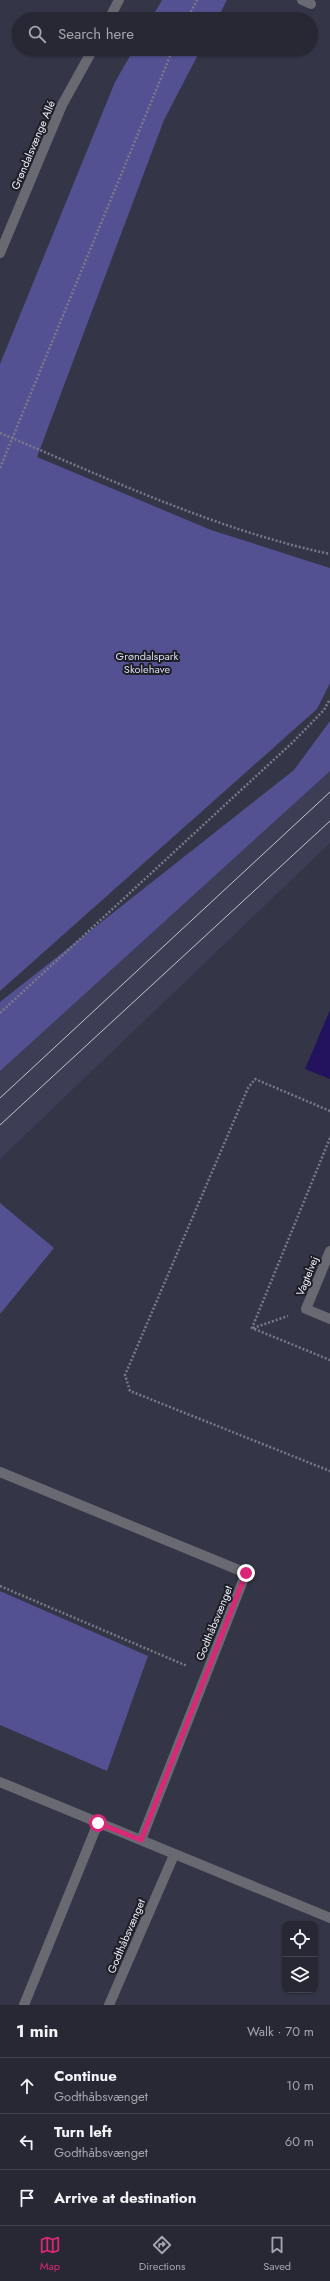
<!DOCTYPE html>
<html lang="en">
<head>
<meta charset="utf-8">
<style>
  :root { --surface:#272834; --page:#333440; --text:#f1f3f6; --muted:#a4a6ac; --line:#43444f; --accent:#db2777 }
  body { margin:0; font-family:Jost,sans-serif; background:var(--page); color:var(--text) }
  .controls { position:absolute; right:12px; bottom:12px; display:grid; overflow:hidden; border-radius:8px; box-shadow:0 1px 3px #0004 }
  .controls button { width:36px; height:36px; display:grid; place-items:center; padding:0; border:0; border-bottom:1px solid var(--line); background:var(--surface); color:var(--text); font:20px sans-serif }
  .stop { position:absolute; width:12px; height:12px; margin:-9px; border:3px solid #db2777; border-radius:50%; background:#fff }
  .stop.end { background:#db2777; border-color:#fff; box-shadow:0 1px 4px #0008 }
  .list { margin:0; padding:0; list-style:none }
  h2 { display:flex; justify-content:space-between; align-items:center; height:52px; margin:0; padding:0 16px; font-size:17px }
  h2 small { font-size:13px; font-weight:400; color:var(--muted) }
  .list li { display:grid; grid-template-columns:26px 1fr auto; gap:12px; align-items:center; box-sizing:border-box; height:56px; padding:0 16px; border-top:1px solid var(--line) }
  .list b { display:block; font-size:15px; white-space:nowrap }
  .list p { margin:0; font-size:13px; white-space:nowrap; color:var(--muted) }
  .list em { font-size:13px; font-style:normal; color:var(--muted) }
  .icon { flex:none; width:22px; height:22px; fill:none; stroke:currentColor; stroke-width:2; stroke-linecap:round; stroke-linejoin:round }
  .map { position:relative; flex:none; width:330px; height:2005px; overflow:hidden }
  .search { position:absolute; background:var(--surface); box-shadow:0 1px 3px #0004; left:12px; right:12px; top:12px; height:44px; display:flex; align-items:center; gap:10px; box-sizing:border-box; padding:0 14px; border-radius:22px; color:var(--muted); font-size:15px }
  .sheet { height:220px; background:var(--surface) }
  nav { display:flex; justify-content:space-around; align-items:center; box-sizing:border-box; height:56px; border-top:1px solid var(--line); background:var(--surface); font-size:11px; color:var(--muted) }
  nav a { display:grid; justify-items:center; gap:2px }
  nav .on { color:var(--accent) }
  .map>svg:first-child { display:block }
</style>
</head>
<body>
<div class="map">
<svg width="330" height="2005" viewBox="0 0 330 2005">
  <rect width="100%" height="100%" fill="#343546"/>
  <!-- built -->
  <path fill="#3d3e56" d="M 330,769 L 330,843 L 0,1159 L 0,1067 Z"/>
  <!-- green -->
  <path fill="#535191" d="M 162,0 L 227,0 L 217,19 L 151,19 Z
    M 134,49 L 201,49 L 164,120 L 37,457 L 211,530 L 330,568 L 330,683 L 317,709 L 0,991 L 0,364 L 115,82 Z
    M 330,721 L 330,771 L 0,1071 L 0,1002 L 294,770 Z
    M 0,1203 L 54,1248 L 0,1314 Z
    M 0,1591 L 148,1656 L 107,1771 L 0,1725 Z"/>
  <!-- water -->
  <path fill="#23135f" d="M 330,1010 L 330,1079 L 305,1069 Z"/>
  <g fill="none" stroke-linecap="round" stroke-linejoin="round">
    <!-- path -->
    <path stroke="#797a89" stroke-width="2.5" stroke-dasharray="2 2" stroke-linecap="butt" d="M 187,19 L 197,0
      M 0,433 C 107,478 216,530 330,554
      M 0,468 L 173,49
      M 0,1013 L 293,742 L 324,710 L 330,699
      M 330,1111 L 255,1079 L 248,1088 L 125,1375 L 130,1391 L 330,1471
      M 330,1138 L 252,1328 L 330,1360
      M 253,1328 L 288,1316
      M 0,1586 L 187,1666"/>
    <!-- service -->
    <path stroke="#696972" stroke-width="10" d="M 302,0 L 311,4
      M 24,2005 L 98,1823"/>
    <!-- minor -->
    <path stroke="#696972" stroke-width="10" d="M 109,19 L 119,0
      M 0,253 L 62,105 L 93,49
      M 330,1251 L 306,1309 L 330,1319
      M 0,1472 L 246,1573 L 141,1840
      M 0,1782 L 330,1918
      M 109,2005 L 174,1855"/>
    <!-- tram -->
    <path stroke="#c2c3cf" stroke-width="1" d="M 0,1098 L 330,792
      M 0,1125 L 330,821"/>
  </g>
  <g fill="none" stroke-linecap="round" stroke-linejoin="round">
    <!-- route -->
    <path stroke="#db2777" stroke-width="5" d="M 98,1823 L 141,1840 L 246,1573"/>
  </g>
  <g text-anchor="middle" stroke-width="4" stroke-linejoin="round" paint-order="stroke">
    <!-- street labels -->
    <g font-size="11" fill="#eff0fb" stroke="#1d1d25">
      <text transform="translate(33 145) rotate(-67)" y="4">Grøndalsvænge Allé</text>
      <text transform="translate(307 1276) rotate(-68)" y="4">Vagtelvej</text>
      <text transform="translate(214 1623) rotate(-68)" y="4">Godthåbsvænget</text>
      <text transform="translate(126 1936) rotate(-67)" y="4">Godthåbsvænget</text>
    </g>
    <!-- park labels -->
    <g font-size="11" fill="#d8d9f0" stroke="#1d1d25">
      <text x="147" y="660">Grøndalspark<tspan x="147" dy="13">Skolehave</tspan></text>
    </g>
  </g>
</svg>
<div class="controls">
<button><svg class="icon" aria-label="locate" viewBox="0 0 24 24"><circle cx="12" cy="12" r="6"/><path d="M12 2v4M12 18v4M2 12h4M18 12h4"/></svg></button>
<button><svg class="icon" aria-label="layers" viewBox="0 0 24 24"><path d="M12 4l9 5-9 5-9-5zM3 14l9 5 9-5"/></svg></button>
</div>
<div class="stop" style="left:98px;top:1823px"></div>
<div class="stop end" style="left:246px;top:1573px"></div>
<div class="search"><svg class="icon" aria-label="search" viewBox="0 0 24 24"><circle cx="10" cy="10" r="6"/><path d="M15 15l6 6"/></svg>Search here</div>
</div>
<section class="sheet">
<h2>1 min<small>Walk · 70 m</small></h2>
<ul class="list">
<li><svg class="icon" aria-label="ahead" viewBox="0 0 24 24"><path d="M12 20V5M6 11l6-6 6 6"/></svg><div><b>Continue</b><p>Godthåbsvænget</p></div><em>10 m</em></li>
<li><svg class="icon" aria-label="left" viewBox="0 0 24 24"><path d="M17 20v-9H6M10 6l-5 5 5 5"/></svg><div><b>Turn left</b><p>Godthåbsvænget</p></div><em>60 m</em></li>
<li><svg class="icon" aria-label="arrive" viewBox="0 0 24 24"><path d="M6 21V4h12l-3 4 3 4H6"/></svg><div><b>Arrive at destination</b></div></li>
</ul>
</section>
<nav>
<a class="on"><svg class="icon" aria-label="map" viewBox="0 0 24 24"><path d="M3 6l6-2 6 2 6-2v14l-6 2-6-2-6 2zM9 4v14M15 6v14"/></svg>Map</a>
<a><svg class="icon" aria-label="directions" viewBox="0 0 24 24"><path d="M12 3l9 9-9 9-9-9zM9 14v-3h6M13 9l2 2-2 2"/></svg>Directions</a>
<a><svg class="icon" aria-label="saved" viewBox="0 0 24 24"><path d="M7 4h10v16l-5-4-5 4z"/></svg>Saved</a>
</nav>
</body>
</html>
